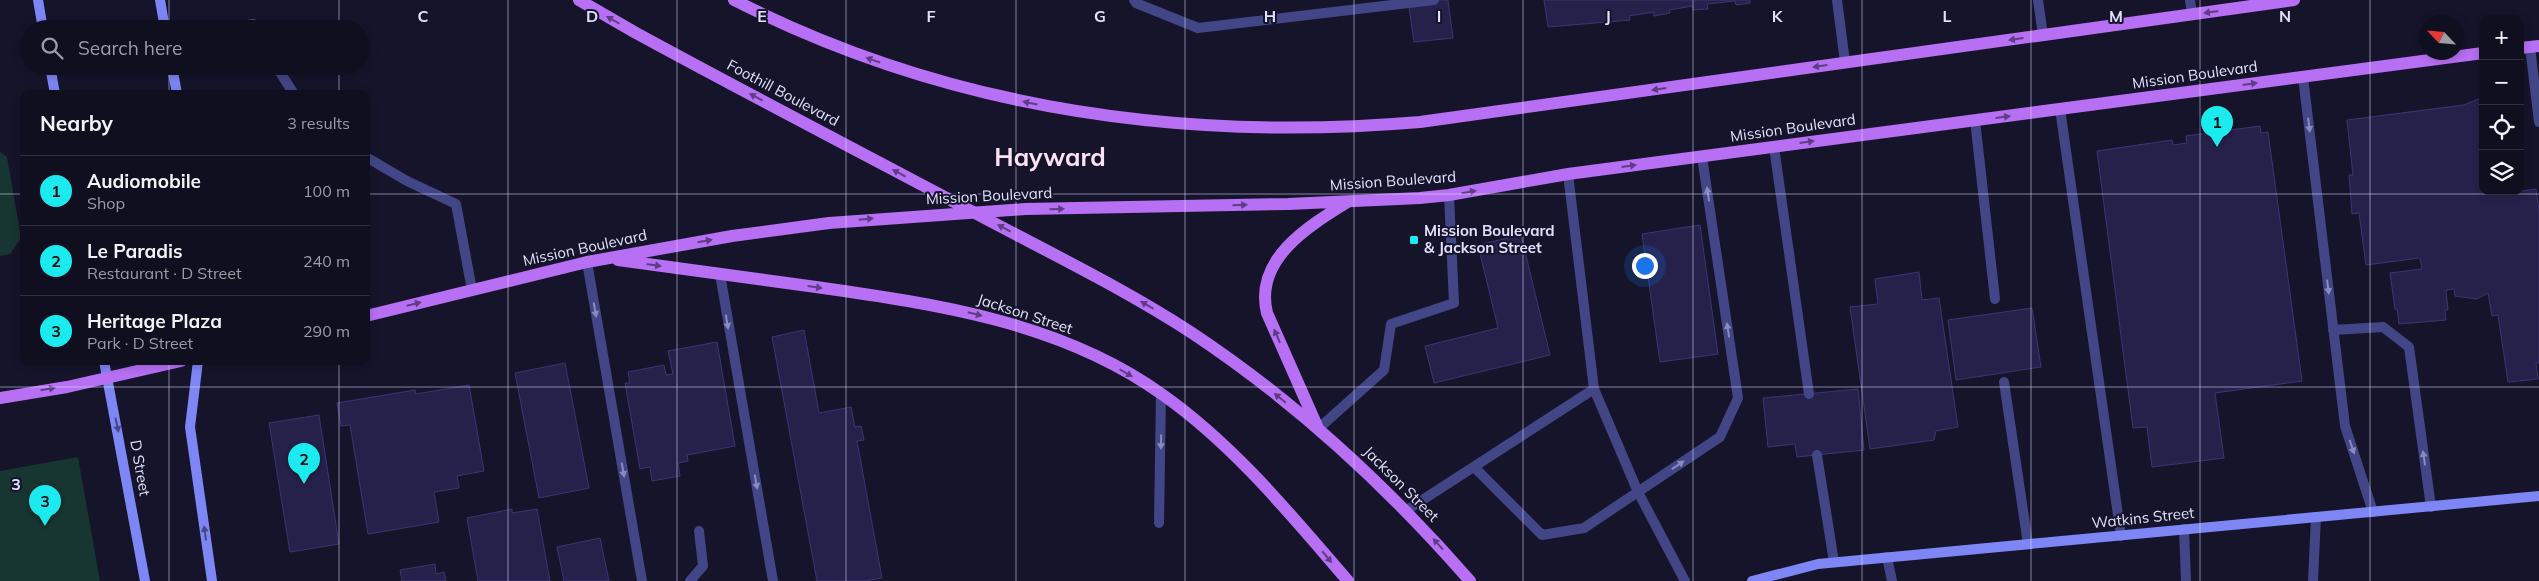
<!DOCTYPE html>
<html lang="en">
<head>
<meta charset="utf-8">
<style>
  :root { --surface:#100f20; --page:#1e1d2d; --text:#f1f3f6; --muted:#9c9ca5; --line:#302f3e; --accent:#1bebee }
  body { margin:0; font-family:Mulish,sans-serif; background:var(--page); color:var(--text) }
  .controls { position:absolute; right:15px; top:15px; display:grid; overflow:hidden; border-radius:10px; box-shadow:0 2px 8px #0003 }
  .controls button { width:45px; height:45px; display:grid; place-items:center; padding:0; border:0; border-bottom:1px solid var(--line); background:var(--surface); color:var(--text); font:25px sans-serif }
  .compass { position:absolute; left:2419px; top:15px; width:45px; height:45px; border-radius:50%; background:var(--surface); box-shadow:0 2px 8px #0003; rotate:296deg }
  .you { position:absolute; left:1644px; top:265px; width:18px; height:18px; margin:-12px; border:4px solid #fff; border-radius:50%; background:#1a73e8; box-shadow:0 0 0 8px #1a73e833 }
  .badge { display:grid; place-items:center; width:32px; height:32px; border-radius:50%; background:var(--accent); color:#111; font-size:16px; font-weight:700 }
  .pin { position:absolute; translate:-50% -41px; filter:drop-shadow(0 1px 2px #0008) }
  .pin::after { content:''; position:absolute; top:26px; width:18px; height:15px; background:inherit; clip-path:polygon(0 0,100% 0,50% 100%) }
  .list { margin:0; padding:0; list-style:none }
  h2 { display:flex; justify-content:space-between; align-items:center; height:65px; margin:0; padding:0 20px; font-size:21px }
  h2 small { font-size:16px; font-weight:400; color:var(--muted) }
  .list li { display:grid; grid-template-columns:32px 1fr auto; gap:15px; align-items:center; box-sizing:border-box; height:70px; padding:0 20px; border-top:1px solid var(--line) }
  .list b { display:block; font-size:19px; white-space:nowrap }
  .list p { margin:0; font-size:16px; white-space:nowrap; color:var(--muted) }
  .list em { font-size:16px; font-style:normal; color:var(--muted) }
  .icon { flex:none; width:28px; height:28px; fill:none; stroke:currentColor; stroke-width:2; stroke-linecap:round; stroke-linejoin:round }
  .map { position:relative; flex:none; width:2539px; height:581px; overflow:hidden }
  .search { position:absolute; background:var(--surface); box-shadow:0 2px 8px #0003; left:20px; top:20px; width:350px; height:55px; display:flex; align-items:center; gap:12px; box-sizing:border-box; padding:0 18px; border-radius:28px; color:var(--muted); font-size:19px }
  .panel { position:absolute; background:var(--surface); box-shadow:0 2px 8px #0003; left:20px; top:90px; width:350px; height:275px; border-radius:10px }
  .map>svg:first-child { display:block }
</style>
</head>
<body>
<div class="map">
<svg width="2539" height="581" viewBox="0 0 2539 581">
  <rect width="100%" height="100%" fill="#16142b"/>
  <!-- green -->
  <path fill="#173531" d="M 0,152 L 7,157 L 21,238 L 10,254 L 0,256 Z
    M 78,457 L 100,581 L 0,581 L 0,471 Z"/>
  <!-- building -->
  <path fill="#26214b" stroke="#3c3575" d="M 1408,0 L 1448,0 L 1453,38 L 1414,42 Z
    M 1544,0 L 1750,0 L 1750,3 L 1736,5 L 1735,1 L 1707,4 L 1708,9 L 1693,10 L 1693,6 L 1669,10 L 1670,13 L 1654,16 L 1654,12 L 1629,16 L 1630,20 L 1548,27 Z
    M 2483,97 L 2483,191 L 2520,191 L 2520,174 L 2522,191 L 2536,189 L 2539,210 L 2539,363 L 2536,363 L 2538,379 L 2508,382 L 2498,315 L 2492,316 L 2488,293 L 2477,299 L 2455,296 L 2454,289 L 2446,290 L 2448,310 L 2445,310 L 2446,320 L 2399,324 L 2397,309 L 2395,309 L 2390,273 L 2422,269 L 2420,258 L 2366,265 L 2359,213 L 2352,214 L 2349,175 L 2353,175 L 2347,120 L 2464,105 Z
    M 2260,126 L 2261,133 L 2268,132 L 2302,381 L 2215,393 L 2224,458 L 2152,467 L 2147,427 L 2133,428 L 2097,151 L 2172,140 L 2173,145 L 2187,143 L 2186,136 Z
    M 1700,225 L 1718,354 L 1660,362 L 1642,234 Z
    M 1521,235 L 1550,355 L 1434,383 L 1425,346 L 1498,328 L 1478,245 Z
    M 1919,272 L 1922,300 L 1939,298 L 1958,427 L 1936,431 L 1934,440 L 1870,449 L 1850,307 L 1878,304 L 1875,279 Z
    M 2032,308 L 2041,367 L 1956,380 L 1948,320 Z
    M 804,330 L 819,413 L 851,407 L 855,427 L 861,426 L 864,440 L 857,441 L 882,578 L 865,581 L 817,581 L 772,337 Z
    M 717,342 L 735,446 L 687,455 L 688,461 L 678,463 L 680,476 L 652,481 L 650,467 L 640,469 L 625,383 L 630,383 L 628,372 L 664,365 L 666,375 L 673,374 L 668,351 Z
    M 565,363 L 589,488 L 539,498 L 515,373 Z
    M 469,385 L 484,471 L 457,476 L 459,488 L 434,492 L 439,522 L 368,534 L 350,425 L 341,426 L 337,403 L 415,390 L 416,394 Z
    M 1858,389 L 1864,450 L 1797,457 L 1795,444 L 1768,447 L 1763,398 Z
    M 319,415 L 339,544 L 290,552 L 269,423 Z
    M 512,509 L 512,513 L 537,509 L 550,581 L 478,581 L 467,518 Z
    M 600,538 L 609,581 L 564,581 L 557,547 Z
    M 435,564 L 436,574 L 444,572 L 446,581 L 402,581 L 400,570 Z"/>
  <g fill="none" stroke-linecap="round" stroke-linejoin="round">
    <!-- lane -->
    <path stroke="#424686" stroke-width="10" d="M 1134,0 L 1136,3 L 1198,28 L 1434,0
      M 1837,0 L 1845,62
      M 2038,0 L 2043,35
      M 2190,0 L 2192,14
      M 226,29 L 253,24 L 255,29
      M 2530,47 L 2539,122
      M 276,66 L 294,94
      M 2303,77 L 2345,426 L 2373,512
      M 2060,109 L 2121,536
      M 1975,120 L 1995,299
      M 1774,147 L 1809,394
      M 366,157 L 407,181 L 456,204 L 472,290
      M 587,262 L 642,581
      M 720,274 L 773,581
      M 2333,330 L 2383,327 L 2409,347 L 2431,507
      M 2004,382 L 2028,544
      M 1594,389 L 1638,492 L 1685,581
      M 1318,429 L 1384,370 L 1391,324 L 1454,303 L 1449,195
      M 1817,455 L 1834,562
      M 1474,467 L 1542,535 L 1584,528 L 1720,437 L 1738,398 L 1702,157
      M 1407,510 L 1594,389 L 1568,174
      M 1159,523 L 1161,393
      M 2184,529 L 2186,581
      M 1887,557 L 1892,581
      M 690,581 L 703,566 L 699,531
      M 2313,581 L 2316,517"/>
    <!-- secondary -->
    <path stroke="#7e86f5" stroke-width="10" d="M 38,0 L 43,29
      M 160,0 L 165,29
      M 50,66 L 55,94
      M 172,66 L 177,94
      M 104,361 L 145,581
      M 198,361 L 190,427 L 212,581
      M 1752,581 L 1818,564 L 2539,496"/>
    <!-- primary -->
    <path stroke="#b76ff4" stroke-width="12" d="M 579,0 L 636,33 C 748,94 862,153 975,213 C 1048,252 1123,288 1192,333 C 1296,402 1388,487 1470,581
      M 734,0 C 950,110 1181,142 1420,122 L 2294,0
      M 2520,48 L 2539,46
      M 618,260 C 684,269 750,278 816,287 C 936,304 1062,322 1163,395 C 1235,446 1291,515 1348,581
      M 366,316 L 587,262 L 732,236 L 829,223 L 1025,209 L 1288,204 L 1420,198 L 1449,195 L 1568,174 L 2483,53
      M 0,398 L 67,387 L 181,361
      M 1317,426 L 1267,313 C 1254,260 1307,227 1346,203"/>
  </g>
  <!-- one-way arrows -->
  <defs><path id="oneway-solid" d="M-6-.8H1V-3.2L6.5 0L1 3.2V.8H-6Z" transform="scale(1.25)"/></defs>
  <g fill="#5e3d85">
    <use href="#oneway-solid" transform="translate(2211 12) rotate(172)"/>
    <use href="#oneway-solid" transform="translate(613 20) rotate(-150)"/>
    <use href="#oneway-solid" transform="translate(2016 39) rotate(172)"/>
    <use href="#oneway-solid" transform="translate(873 60) rotate(-161)"/>
    <use href="#oneway-solid" transform="translate(1820 66) rotate(172)"/>
    <use href="#oneway-solid" transform="translate(2250 84) rotate(-8)"/>
    <use href="#oneway-solid" transform="translate(1659 89) rotate(172)"/>
    <use href="#oneway-solid" transform="translate(756 97) rotate(-152)"/>
    <use href="#oneway-solid" transform="translate(1030 103) rotate(-168)"/>
    <use href="#oneway-solid" transform="translate(2003 117) rotate(-7)"/>
    <use href="#oneway-solid" transform="translate(1807 142) rotate(-8)"/>
    <use href="#oneway-solid" transform="translate(1629 166) rotate(-8)"/>
    <use href="#oneway-solid" transform="translate(899 173) rotate(-152)"/>
    <use href="#oneway-solid" transform="translate(1469 192) rotate(-10)"/>
    <use href="#oneway-solid" transform="translate(1240 205) rotate(-1)"/>
    <use href="#oneway-solid" transform="translate(1057 209) rotate(-1)"/>
    <use href="#oneway-solid" transform="translate(866 219) rotate(-5)"/>
    <use href="#oneway-solid" transform="translate(1004 228) rotate(-152)"/>
    <use href="#oneway-solid" transform="translate(705 241) rotate(-10)"/>
    <use href="#oneway-solid" transform="translate(654 265) rotate(8)"/>
    <use href="#oneway-solid" transform="translate(815 287) rotate(8)"/>
    <use href="#oneway-solid" transform="translate(414 304) rotate(-14)"/>
    <use href="#oneway-solid" transform="translate(1147 305) rotate(-150)"/>
    <use href="#oneway-solid" transform="translate(975 314) rotate(14)"/>
    <use href="#oneway-solid" transform="translate(1277 336) rotate(-114)"/>
    <use href="#oneway-solid" transform="translate(1126 373) rotate(30)"/>
    <use href="#oneway-solid" transform="translate(48 389) rotate(-9)"/>
    <use href="#oneway-solid" transform="translate(1280 398) rotate(-141)"/>
    <use href="#oneway-solid" transform="translate(1438 544) rotate(-132)"/>
    <use href="#oneway-solid" transform="translate(1327 557) rotate(50)"/>
  </g>
  <g fill="#8a8bbc">
    <use href="#oneway-solid" transform="translate(2309 125) rotate(83)"/>
    <use href="#oneway-solid" transform="translate(1708 194) rotate(-99)"/>
    <use href="#oneway-solid" transform="translate(2328 287) rotate(83)"/>
    <use href="#oneway-solid" transform="translate(595 310) rotate(80)"/>
    <use href="#oneway-solid" transform="translate(727 322) rotate(81)"/>
    <use href="#oneway-solid" transform="translate(1728 330) rotate(-99)"/>
    <use href="#oneway-solid" transform="translate(1161 442) rotate(91)"/>
    <use href="#oneway-solid" transform="translate(2352 447) rotate(71)"/>
    <use href="#oneway-solid" transform="translate(2424 458) rotate(-98)"/>
    <use href="#oneway-solid" transform="translate(1678 465) rotate(-34)"/>
    <use href="#oneway-solid" transform="translate(623 470) rotate(80)"/>
    <use href="#oneway-solid" transform="translate(756 482) rotate(80)"/>
  </g>
  <g fill="#454786">
    <use href="#oneway-solid" transform="translate(117 425) rotate(78)"/>
    <use href="#oneway-solid" transform="translate(205 533) rotate(-98)"/>
  </g>
  <!-- grid -->
  <path fill="none" stroke="#e1e0fd" stroke-width="1" stroke-opacity="0.55" d="M 169,0 L 169,29M 339,0 L 339,29M 508,0 L 508,581M 677,0 L 677,581M 846,0 L 846,581M 1016,0 L 1016,581M 1185,0 L 1185,581M 1354,0 L 1354,581M 1523,0 L 1523,581M 1693,0 L 1693,581M 1862,0 L 1862,581M 2031,0 L 2031,581M 2200,0 L 2200,581M 2370,0 L 2370,581M 169,66 L 169,94M 339,66 L 339,94M 0,194 L 24,194M 366,194 L 2539,194M 169,361 L 169,581M 339,361 L 339,581M 0,387 L 2539,387"/>
  <!-- markers -->
  <rect fill="#1bebee" stroke="#16142b" stroke-width="2" x="1409" y="235" width="10" height="10" rx="2.5"/>
  <g text-anchor="middle" stroke-width="4" stroke-linejoin="round" paint-order="stroke">
    <!-- street labels -->
    <g font-size="15" fill="#e1e0fd" stroke="#16142b">
      <text transform="translate(2195 75) rotate(-8)" y="5">Mission Boulevard</text>
      <text transform="translate(783 93) rotate(28)" y="5">Foothill Boulevard</text>
      <text transform="translate(1793 128) rotate(-8)" y="5">Mission Boulevard</text>
      <text transform="translate(1393 181) rotate(-4)" y="5">Mission Boulevard</text>
      <text transform="translate(989 196) rotate(-3)" y="5">Mission Boulevard</text>
      <text transform="translate(585 248) rotate(-12)" y="5">Mission Boulevard</text>
      <text transform="translate(1025 314) rotate(18)" y="5">Jackson Street</text>
      <text transform="translate(140 468) rotate(80)" y="5">D Street</text>
      <text transform="translate(1401 484) rotate(45)" y="5">Jackson Street</text>
      <text transform="translate(2143 518) rotate(-6)" y="5">Watkins Street</text>
    </g>
    <!-- poi labels -->
    <g font-size="15" font-weight="bold" fill="#e1e0fd" stroke="#16142b" text-anchor="start">
      <text x="1424" y="236">Mission Boulevard<tspan x="1424" dy="17">&amp; Jackson Street</tspan></text>
    </g>
    <!-- town labels -->
    <g font-size="25" font-weight="bold" fill="#fde2f5" stroke="#16142b">
      <text x="1050" y="166">Hayward</text>
    </g>
  </g>
  <g font-size="16" text-anchor="middle" font-weight="bold" fill="#e1e0fd" stroke="#16142b" stroke-width="4" stroke-linejoin="round" paint-order="stroke">
    <text x="423" y="22">C</text>
    <text x="592" y="22">D</text>
    <text x="762" y="22">E</text>
    <text x="931" y="22">F</text>
    <text x="1100" y="22">G</text>
    <text x="1270" y="22">H</text>
    <text x="1439" y="22">I</text>
    <text x="1608" y="22">J</text>
    <text x="1777" y="22">K</text>
    <text x="1947" y="22">L</text>
    <text x="2116" y="22">M</text>
    <text x="2285" y="22">N</text>
    <text x="16" y="490">3</text>
  </g>
</svg>
<div class="controls">
<button>+</button>
<button>−</button>
<button><svg class="icon" aria-label="locate" viewBox="0 0 24 24"><circle cx="12" cy="12" r="6"/><path d="M12 2v4M12 18v4M2 12h4M18 12h4"/></svg></button>
<button><svg class="icon" aria-label="layers" viewBox="0 0 24 24"><path d="M12 4l9 5-9 5-9-5zM3 14l9 5 9-5"/></svg></button>
</div>
<svg class="compass" viewBox="-18 -18 36 36"><path d="M0-13l5 13h-10z" fill="#e53935"/><path d="M0 13l5-13h-10z" fill="#9c9ca5"/></svg>
<div class="you"></div>
<div class="pin badge" style="left:2217px;top:147px">1</div>
<div class="pin badge" style="left:304px;top:484px">2</div>
<div class="pin badge" style="left:45px;top:526px">3</div>
<div class="search"><svg class="icon" aria-label="search" viewBox="0 0 24 24"><circle cx="10" cy="10" r="6"/><path d="M15 15l6 6"/></svg>Search here</div>
<section class="panel">
<h2>Nearby<small>3 results</small></h2>
<ul class="list">
<li><span class="badge">1</span><div><b>Audiomobile</b><p>Shop</p></div><em>100 m</em></li>
<li><span class="badge">2</span><div><b>Le Paradis</b><p>Restaurant · D Street</p></div><em>240 m</em></li>
<li><span class="badge">3</span><div><b>Heritage Plaza</b><p>Park · D Street</p></div><em>290 m</em></li>
</ul>
</section>
</div>
</body>
</html>
